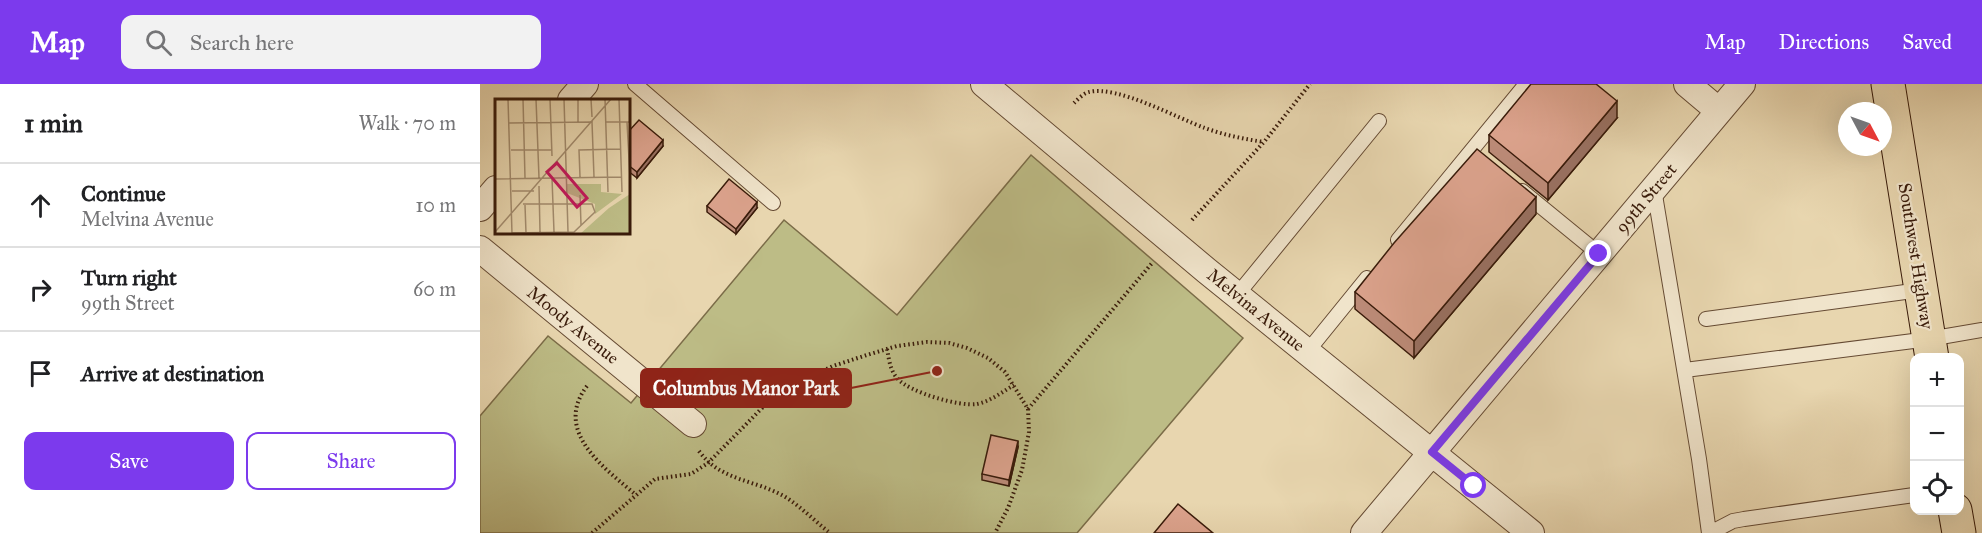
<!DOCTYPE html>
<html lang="en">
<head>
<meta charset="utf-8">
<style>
  :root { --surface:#fff; --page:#f2f2f2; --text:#202124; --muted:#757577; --line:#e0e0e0; --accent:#7c3aed }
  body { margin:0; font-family:"IM FELL Great Primer",serif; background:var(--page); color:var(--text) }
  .controls { position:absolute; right:18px; bottom:18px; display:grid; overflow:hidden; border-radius:12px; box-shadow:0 6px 24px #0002 }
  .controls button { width:54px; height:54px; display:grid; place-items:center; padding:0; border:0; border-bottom:2px solid var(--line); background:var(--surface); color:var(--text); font:30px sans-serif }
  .compass { position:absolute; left:1358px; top:18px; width:54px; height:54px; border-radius:50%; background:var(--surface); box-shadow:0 6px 24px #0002; rotate:131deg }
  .stop { position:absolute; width:18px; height:18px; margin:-14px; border:4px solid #7c3aed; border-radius:50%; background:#fff }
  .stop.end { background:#7c3aed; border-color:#fff; box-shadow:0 2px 6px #0008 }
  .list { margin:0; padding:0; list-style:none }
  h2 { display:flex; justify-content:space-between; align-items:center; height:78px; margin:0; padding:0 24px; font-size:26px }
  h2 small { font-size:20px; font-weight:400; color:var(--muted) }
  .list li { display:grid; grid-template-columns:39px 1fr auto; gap:18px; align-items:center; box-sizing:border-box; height:84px; padding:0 24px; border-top:2px solid var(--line) }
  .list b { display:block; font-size:22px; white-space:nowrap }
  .list p { margin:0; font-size:20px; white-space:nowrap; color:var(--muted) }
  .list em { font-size:20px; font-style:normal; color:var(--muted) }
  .actions { display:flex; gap:12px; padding:18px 24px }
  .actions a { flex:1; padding:14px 0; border:2px solid var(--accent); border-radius:12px; text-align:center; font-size:21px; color:var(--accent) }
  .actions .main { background:var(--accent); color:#fff }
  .icon { flex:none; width:33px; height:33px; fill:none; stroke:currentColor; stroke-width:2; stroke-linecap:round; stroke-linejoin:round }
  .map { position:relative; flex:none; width:1502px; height:449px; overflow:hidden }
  header { display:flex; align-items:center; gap:36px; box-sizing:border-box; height:84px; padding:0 30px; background:var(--accent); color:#fff }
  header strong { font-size:28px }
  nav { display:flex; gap:33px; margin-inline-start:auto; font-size:21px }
  .search { width:420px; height:54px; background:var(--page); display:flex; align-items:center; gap:15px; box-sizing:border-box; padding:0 21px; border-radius:12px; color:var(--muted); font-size:22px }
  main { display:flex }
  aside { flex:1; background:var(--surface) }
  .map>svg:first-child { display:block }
</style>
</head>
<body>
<header>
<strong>Map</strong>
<div class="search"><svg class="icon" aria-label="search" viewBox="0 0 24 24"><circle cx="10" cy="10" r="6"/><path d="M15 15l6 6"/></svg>Search here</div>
<nav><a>Map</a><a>Directions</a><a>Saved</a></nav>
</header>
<main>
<aside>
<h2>1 min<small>Walk · 70 m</small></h2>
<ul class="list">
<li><svg class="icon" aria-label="ahead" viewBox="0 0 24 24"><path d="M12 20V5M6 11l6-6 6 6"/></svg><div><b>Continue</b><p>Melvina Avenue</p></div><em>10 m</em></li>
<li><svg class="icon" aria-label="right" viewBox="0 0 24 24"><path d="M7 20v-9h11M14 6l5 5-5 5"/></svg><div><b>Turn right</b><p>99th Street</p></div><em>60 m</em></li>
<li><svg class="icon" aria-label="arrive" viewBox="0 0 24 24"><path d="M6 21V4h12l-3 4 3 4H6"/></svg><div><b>Arrive at destination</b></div></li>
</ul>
<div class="actions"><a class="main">Save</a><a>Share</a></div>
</aside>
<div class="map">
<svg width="1502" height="449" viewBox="0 0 1502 449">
  <rect width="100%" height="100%" fill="#e8d6af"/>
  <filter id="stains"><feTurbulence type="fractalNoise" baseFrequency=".00333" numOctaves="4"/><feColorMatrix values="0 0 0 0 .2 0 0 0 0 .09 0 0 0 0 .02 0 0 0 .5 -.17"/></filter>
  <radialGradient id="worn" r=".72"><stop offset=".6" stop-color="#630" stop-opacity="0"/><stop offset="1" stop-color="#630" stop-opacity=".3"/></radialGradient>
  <!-- green -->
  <path fill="#bdbc86" stroke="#7b6c48" stroke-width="1.5" d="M 551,71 L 763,254 L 597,449 L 0,449 L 0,332 L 68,252 L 151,319 L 304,136 L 417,231 Z"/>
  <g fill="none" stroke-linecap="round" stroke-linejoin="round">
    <!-- service casing -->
    <g stroke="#654a33" stroke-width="16">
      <path id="service" d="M 155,0 L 293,119
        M 1174,105 L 1219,375 L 1229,449
        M 1042,107 L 1119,170
        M 918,156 L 1046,0
        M 757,211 L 899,37
        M 1226,235 L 1440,206
        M 827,268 L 887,194
        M 1205,286 L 1449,255 L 1502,246
        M 1230,449 L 1253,437 L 1264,435 L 1434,411"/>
    </g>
    <!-- minor casing -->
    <g stroke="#654a33" stroke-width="28">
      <path id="minor" d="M 504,0 L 727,187 L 1051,449
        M 1207,0 L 1239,27
        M 91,16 L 105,0
        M 0,124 L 16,105
        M 0,165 L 213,340
        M 884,449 L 1262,0"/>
    </g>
    <!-- primary casing -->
    <g stroke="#391b0a" stroke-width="35">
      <path id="primary" d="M 1408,0 L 1452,274
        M 1475,426 L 1479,449"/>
    </g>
    <!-- path -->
    <path stroke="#391b0a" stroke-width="4" stroke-dasharray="1.5 3" stroke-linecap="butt" d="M 594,19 C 598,15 604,9 609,8 C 637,1 697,34 725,44 C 744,51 764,55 784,58
      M 712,136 L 784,58 L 830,0
      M 407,265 C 409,275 410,287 418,295 C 429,308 480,323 497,320 C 511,317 522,308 534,301
      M 107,302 C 72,348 126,385 156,411
      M 548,325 L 673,178
      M 219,367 C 241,398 276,395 307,414 C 322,424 336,438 350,449
      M 112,449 L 175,395 L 211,390 L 228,379 L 284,322 L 311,302 L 353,282 L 387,271 L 417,262 L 447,258 L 469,259 L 487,264 L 508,274 L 525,288 L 548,325 L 549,348 L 542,386 L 528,424 L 515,449"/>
    <!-- service -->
    <use href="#service" stroke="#f0e4cb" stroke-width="14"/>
    <!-- minor -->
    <use href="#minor" stroke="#f0e4cb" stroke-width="26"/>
    <!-- primary -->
    <use href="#primary" stroke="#e8d6af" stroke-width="33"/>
  </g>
  <!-- wall -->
  <path fill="#bc8b78" stroke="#391b0a" stroke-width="1.5" d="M 1137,34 L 1068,116 L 1009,68 L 1009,51 Z
    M 148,48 L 183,62 L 157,94 L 148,87 Z
    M 227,122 L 277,124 L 256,150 L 227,128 Z
    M 1056,130 L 934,274 L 875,225 L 875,208 Z
    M 538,363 L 529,402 L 502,396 L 502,390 Z"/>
  <!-- shaded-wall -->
  <path fill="#997162" stroke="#391b0a" stroke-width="1.5" d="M 1137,17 L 1137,34 L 1068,116 L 1068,99 Z
    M 183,56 L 183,62 L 157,94 L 157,88 Z
    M 1056,113 L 1056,130 L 934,274 L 934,257 Z
    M 277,118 L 277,124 L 256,150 L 256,145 Z
    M 538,357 L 538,363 L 529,402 L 529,396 Z"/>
  <!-- building -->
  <path fill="#dba28c" stroke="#391b0a" stroke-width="1.5" d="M 1051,0 L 1116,0 L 1137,17 L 1068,99 L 1009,51 Z
    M 159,36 L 183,56 L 157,88 L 148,81 L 148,48 Z
    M 997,65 L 1056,113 L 934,257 L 875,208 L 914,159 Z
    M 249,95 L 277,118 L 256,145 L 227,122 Z
    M 511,351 L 538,357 L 529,396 L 502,390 Z
    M 698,420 L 733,449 L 674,449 Z"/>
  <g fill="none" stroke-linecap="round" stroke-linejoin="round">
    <!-- route -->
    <path stroke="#7c3aed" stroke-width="8" d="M 994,402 L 952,368 L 1119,170"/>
  </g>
  <g text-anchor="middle" stroke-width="4.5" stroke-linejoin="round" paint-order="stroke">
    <!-- street labels -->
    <g font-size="18" fill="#391b0a" stroke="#f0e4cb">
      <text transform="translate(1166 114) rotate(-50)" y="6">99th Street</text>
      <text transform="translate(1436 172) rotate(81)" y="6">Southwest Highway</text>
      <text transform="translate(776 226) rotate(39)" y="6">Melvina Avenue</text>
      <text transform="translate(93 241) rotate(39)" y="6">Moody Avenue</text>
    </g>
  </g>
  <!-- overview -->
  <g transform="translate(15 15)">
    <rect width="135" height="135" fill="#e8d6af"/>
    <path d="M 72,85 L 106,85 L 106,93 L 127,95 L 100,115 L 100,105 L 72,94 ZM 135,95 L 135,135 L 85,135 L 114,109 Z" fill="#bdbc86"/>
    <path fill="none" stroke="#a28b6d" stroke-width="1.5" d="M 13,0 L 17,135M 28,0 L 30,79M 41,0 L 44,79M 55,0 L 57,57M 69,0 L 73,133M 83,0 L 83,23M 96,0 L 97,18M 110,0 L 113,93M 124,0 L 127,93M 111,23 L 135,23M 132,23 L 135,79M 14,24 L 97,23 L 99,78M 16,51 L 56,51M 85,78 L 84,51 L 125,50M 57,79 L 59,133M 0,80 L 126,78M 44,87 L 45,133M 17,92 L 39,92M 85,96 L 86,126M 30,106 L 31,134M 0,133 L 116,0M 17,134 L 79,133 L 100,113 L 97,105 L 28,105"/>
    <path fill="#c2185b" fill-opacity="0.15" stroke="#c2185b" stroke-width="3" d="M 62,64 L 92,99 L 82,108 L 52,73 Z"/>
    <rect width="135" height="135" fill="none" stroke="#391b0a" stroke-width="3"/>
  </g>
  <!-- callouts -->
  <path fill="none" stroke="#8f2418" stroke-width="2" d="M457 287L371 304"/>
  <circle fill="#8f2418" stroke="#f0e4cb" stroke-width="2" cx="457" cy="287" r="6"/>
  <rect fill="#8f2418" stroke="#8f2418" stroke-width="2" x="161" y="285" width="210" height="38" rx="6"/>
  <g font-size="20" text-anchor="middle" font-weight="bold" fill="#fff">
    <text x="266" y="311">Columbus Manor Park</text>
  </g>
  <rect width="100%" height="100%" filter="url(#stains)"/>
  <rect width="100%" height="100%" fill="url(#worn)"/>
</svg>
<div class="controls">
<button>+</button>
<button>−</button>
<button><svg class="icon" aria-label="locate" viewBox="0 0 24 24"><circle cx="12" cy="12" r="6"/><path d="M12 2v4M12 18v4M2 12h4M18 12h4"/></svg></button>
</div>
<svg class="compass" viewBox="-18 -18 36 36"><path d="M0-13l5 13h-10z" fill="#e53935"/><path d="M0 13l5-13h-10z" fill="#757577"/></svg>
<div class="stop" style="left:994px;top:402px"></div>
<div class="stop end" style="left:1119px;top:170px"></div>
</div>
</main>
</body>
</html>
